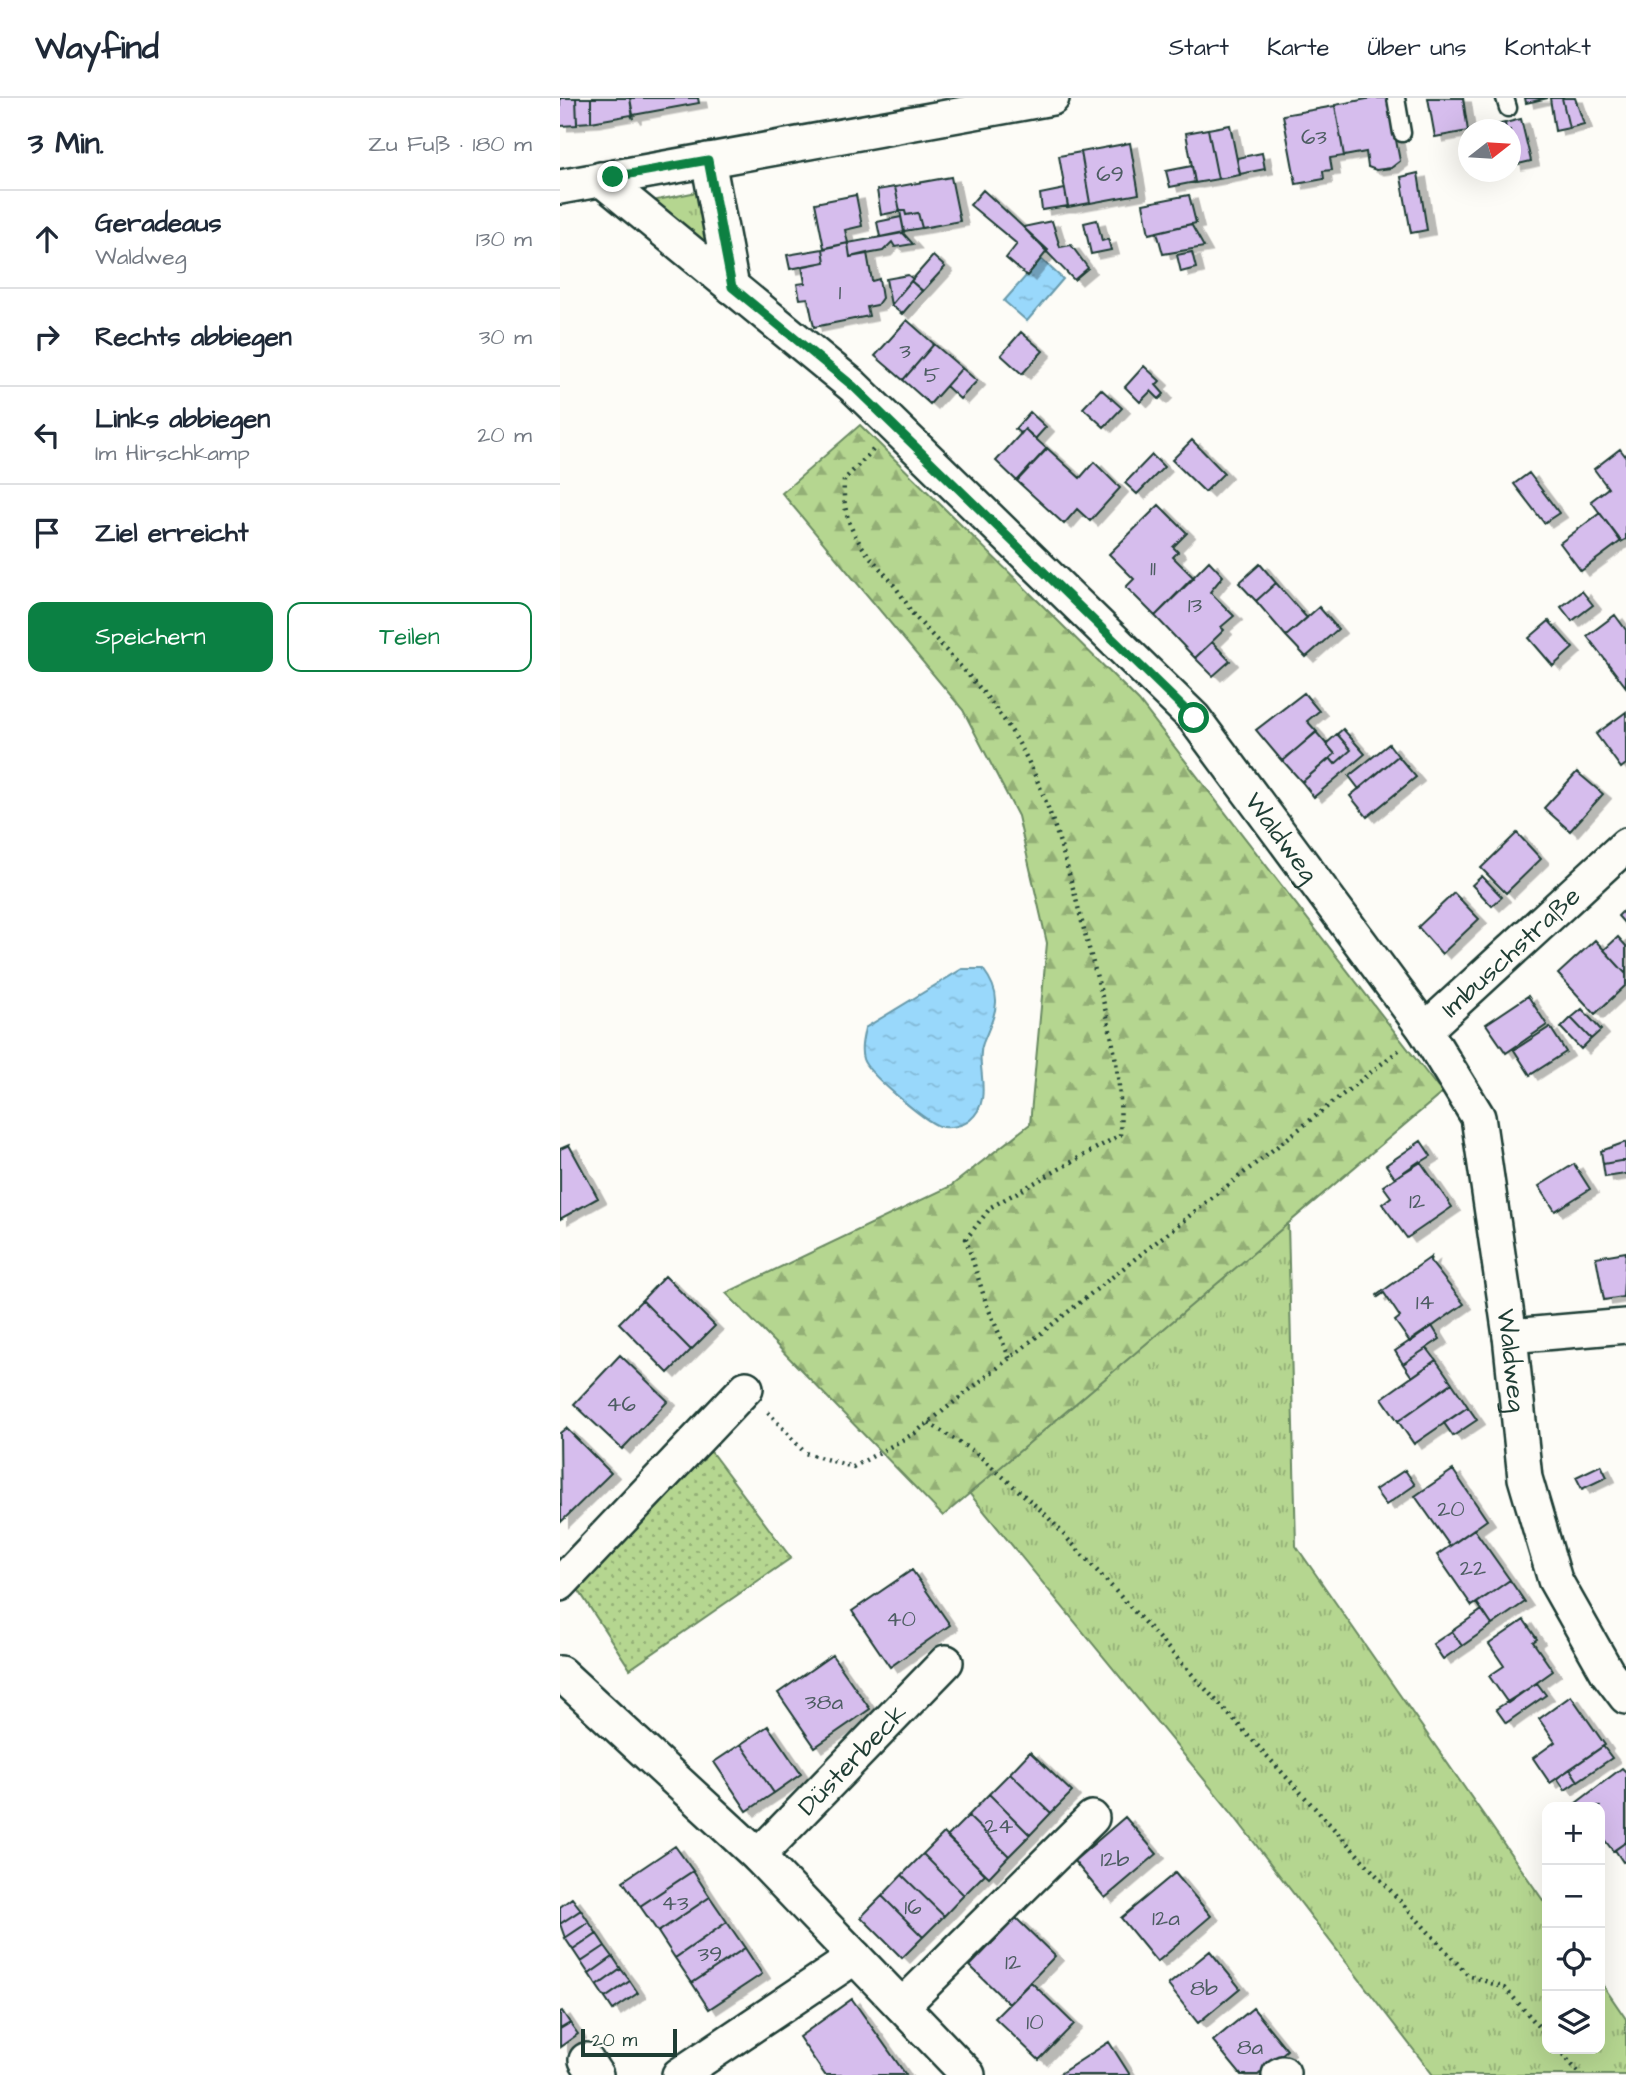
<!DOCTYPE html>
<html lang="de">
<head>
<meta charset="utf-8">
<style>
  :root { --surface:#fff; --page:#f2f2f3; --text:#1f2937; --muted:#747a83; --line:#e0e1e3; --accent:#0b8043 }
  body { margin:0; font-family:"Architects Daughter",sans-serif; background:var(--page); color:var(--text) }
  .controls { position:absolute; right:21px; bottom:21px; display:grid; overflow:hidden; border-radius:14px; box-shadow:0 7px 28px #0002 }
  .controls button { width:63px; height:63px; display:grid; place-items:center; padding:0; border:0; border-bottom:2px solid var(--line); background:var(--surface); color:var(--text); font:35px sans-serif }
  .compass { position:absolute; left:898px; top:21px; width:63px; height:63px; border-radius:50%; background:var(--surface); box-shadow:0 7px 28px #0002; rotate:73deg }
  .scale { position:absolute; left:21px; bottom:18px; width:96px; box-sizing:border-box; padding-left:7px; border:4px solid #1f3d34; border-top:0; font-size:19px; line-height:24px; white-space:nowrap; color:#1f3d34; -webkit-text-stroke:5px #fdfcf7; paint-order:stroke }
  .stop { position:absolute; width:21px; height:21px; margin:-16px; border:5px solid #0b8043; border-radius:50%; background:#fff }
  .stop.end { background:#0b8043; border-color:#fff; box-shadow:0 2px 7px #0008 }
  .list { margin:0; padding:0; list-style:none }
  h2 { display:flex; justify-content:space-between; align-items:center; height:91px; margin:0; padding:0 28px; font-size:30px }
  h2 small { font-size:23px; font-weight:400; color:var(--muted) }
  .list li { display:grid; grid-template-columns:46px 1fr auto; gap:21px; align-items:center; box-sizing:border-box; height:98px; padding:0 28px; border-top:2px solid var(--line) }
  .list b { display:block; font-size:26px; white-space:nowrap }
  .list p { margin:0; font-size:23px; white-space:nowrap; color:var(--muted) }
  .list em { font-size:23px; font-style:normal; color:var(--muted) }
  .actions { display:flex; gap:14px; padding:21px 28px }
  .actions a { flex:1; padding:16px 0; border:2px solid var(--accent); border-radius:14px; text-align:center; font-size:24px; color:var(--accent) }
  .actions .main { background:var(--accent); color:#fff }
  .icon { flex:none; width:38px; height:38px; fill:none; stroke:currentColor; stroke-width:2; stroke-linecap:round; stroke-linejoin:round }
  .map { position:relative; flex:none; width:1066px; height:1977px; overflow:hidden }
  header { display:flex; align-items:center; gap:42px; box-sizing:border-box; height:98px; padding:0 35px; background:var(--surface); border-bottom:2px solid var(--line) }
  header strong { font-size:33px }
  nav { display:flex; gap:38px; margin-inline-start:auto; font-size:24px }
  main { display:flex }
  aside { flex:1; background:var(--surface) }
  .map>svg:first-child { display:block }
</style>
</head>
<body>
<header>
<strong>Wayfind</strong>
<nav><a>Start</a><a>Karte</a><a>Über uns</a><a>Kontakt</a></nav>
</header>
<main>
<aside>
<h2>3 Min.<small>Zu Fuß · 180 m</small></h2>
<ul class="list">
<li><svg class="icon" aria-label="ahead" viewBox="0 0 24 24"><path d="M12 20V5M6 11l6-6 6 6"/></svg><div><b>Geradeaus</b><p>Waldweg</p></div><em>130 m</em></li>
<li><svg class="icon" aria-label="right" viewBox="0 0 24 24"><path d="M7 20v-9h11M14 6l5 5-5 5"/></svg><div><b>Rechts abbiegen</b></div><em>30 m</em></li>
<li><svg class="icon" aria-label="left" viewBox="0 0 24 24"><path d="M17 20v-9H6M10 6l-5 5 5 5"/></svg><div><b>Links abbiegen</b><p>Im Hirschkamp</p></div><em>20 m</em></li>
<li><svg class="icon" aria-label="arrive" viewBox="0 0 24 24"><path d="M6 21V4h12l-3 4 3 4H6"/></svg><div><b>Ziel erreicht</b></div></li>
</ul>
<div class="actions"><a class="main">Speichern</a><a>Teilen</a></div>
</aside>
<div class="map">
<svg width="1066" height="1977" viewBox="0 0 1066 1977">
  <defs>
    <pattern id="grass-tufts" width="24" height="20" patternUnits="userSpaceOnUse" patternTransform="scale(1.75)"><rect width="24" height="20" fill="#b5d690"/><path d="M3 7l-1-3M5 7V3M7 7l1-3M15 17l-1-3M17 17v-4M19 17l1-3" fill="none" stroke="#93af76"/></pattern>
    <pattern id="forest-firs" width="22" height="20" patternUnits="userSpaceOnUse" patternTransform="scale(1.75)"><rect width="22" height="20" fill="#b5d690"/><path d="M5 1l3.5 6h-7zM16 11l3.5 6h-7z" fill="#93af76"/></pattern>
    <pattern id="park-dots" width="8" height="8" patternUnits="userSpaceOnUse" patternTransform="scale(1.75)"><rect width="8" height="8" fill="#b5d690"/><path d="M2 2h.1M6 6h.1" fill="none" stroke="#93af76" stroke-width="1.8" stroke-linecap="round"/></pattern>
    <pattern id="water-ripples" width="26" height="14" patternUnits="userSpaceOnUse" patternTransform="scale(1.75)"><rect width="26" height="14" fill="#99d8fb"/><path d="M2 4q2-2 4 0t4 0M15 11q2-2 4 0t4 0" fill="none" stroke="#83bad8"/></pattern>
    <filter id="shadow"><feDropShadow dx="8" dy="4.5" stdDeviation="0" flood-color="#0004"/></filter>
  </defs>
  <rect width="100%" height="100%" fill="#fdfcf7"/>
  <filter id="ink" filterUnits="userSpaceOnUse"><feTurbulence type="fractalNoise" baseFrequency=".0143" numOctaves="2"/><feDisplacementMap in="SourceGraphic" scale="14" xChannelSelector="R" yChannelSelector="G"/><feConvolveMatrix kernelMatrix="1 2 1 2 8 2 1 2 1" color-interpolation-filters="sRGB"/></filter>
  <g filter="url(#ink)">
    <!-- grass -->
    <path fill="url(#grass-tufts)" stroke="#6a8a62" stroke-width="2" d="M 142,93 L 151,135 L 146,152 L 87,104 Z
      M 728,1125 L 736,1448 L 987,1808 L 987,1951 L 1040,1951 L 1040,1883 L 1066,1921 L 1066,1977 L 873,1977 L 670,1713 L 409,1395 Z"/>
    <!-- forest -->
    <path fill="url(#forest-firs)" stroke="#6a8a62" stroke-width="2" d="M 300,327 L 579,603 L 882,995 L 383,1418 L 166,1195 L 391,1088 L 470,1026 L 487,845 L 458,718 L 403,612 L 222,395 Z"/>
    <!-- park -->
    <path fill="url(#park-dots)" stroke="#6a8a62" stroke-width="2" d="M 149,1351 L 231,1460 L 70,1571 L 16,1488 Z"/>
    <!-- water -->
    <path fill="url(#water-ripples)" stroke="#689aab" stroke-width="2" d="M 481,161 L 503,181 L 467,223 L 444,203 Z
      M 402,871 L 423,871 C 445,900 435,915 423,945 C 414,967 435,1001 410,1022 C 403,1028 387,1031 379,1028 C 365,1023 307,975 303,961 C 300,951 303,940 305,930 Z"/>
    <!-- building -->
    <path fill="#d6bded" stroke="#1f3d34" stroke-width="2" filter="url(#shadow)" d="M 0,0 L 16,0 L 17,27 L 0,28 Z
      M 16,0 L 31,0 L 31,24 L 17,25 Z
      M 31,0 L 70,0 L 73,21 L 71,17 L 31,24 Z
      M 70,0 L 138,0 L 139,5 L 73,17 Z
      M 812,0 L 828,0 L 840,63 L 831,70 L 816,72 L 808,69 L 806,54 L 784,58 L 775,7 Z
      M 868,0 L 903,0 L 908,33 L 875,39 Z
      M 965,0 L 988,0 L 966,5 Z
      M 990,0 L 1002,0 L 1009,30 L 995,33 Z
      M 1002,0 L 1015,0 L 1024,26 L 1009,30 Z
      M 775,8 L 784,58 L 770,60 L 772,72 L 763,73 L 764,81 L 736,86 L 723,17 Z
      M 961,21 L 971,63 L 954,67 L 950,32 L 946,32 L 945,25 Z
      M 945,25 L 946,32 L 932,32 L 931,28 Z
      M 670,27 L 680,77 L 658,81 L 648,31 Z
      M 648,31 L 658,81 L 635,85 L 626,35 Z
      M 570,45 L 579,96 L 530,105 L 521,54 Z
      M 521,54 L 530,105 L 508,109 L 499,58 Z
      M 702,55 L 705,71 L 680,76 L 677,60 Z
      M 632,68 L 635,84 L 610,89 L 606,73 Z
      M 858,75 L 867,132 L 851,135 L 841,79 Z
      M 391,79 L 400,123 L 362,130 L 358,115 L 346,117 L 345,113 L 340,113 L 335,89 Z
      M 335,89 L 340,113 L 321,117 L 317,92 Z
      M 505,91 L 508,108 L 482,112 L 480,96 Z
      M 423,92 L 488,152 L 467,178 L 446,160 L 457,146 L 410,107 Z
      M 296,97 L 302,128 L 285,132 L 288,145 L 264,150 L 255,105 Z
      M 629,97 L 636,125 L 589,136 L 583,106 Z
      M 340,113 L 345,113 L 346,117 L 358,115 L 362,130 L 344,133 Z
      M 341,119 L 344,134 L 320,139 L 317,124 Z
      M 537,122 L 542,143 L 548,141 L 551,152 L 531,156 L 524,125 Z
      M 492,123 L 500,149 L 511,147 L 528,170 L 514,182 L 463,129 Z
      M 631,126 L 644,149 L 603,156 L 597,134 Z
      M 343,135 L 353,146 L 335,149 L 332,144 L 323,153 L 290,159 L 288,145 Z
      M 288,145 L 290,159 L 307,155 L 312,183 L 319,181 L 322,200 L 317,207 L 307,209 L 309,218 L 254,229 L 248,200 L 240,201 L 237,186 L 245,185 L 242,168 L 265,164 L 263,151 Z
      M 263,151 L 265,164 L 230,171 L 227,157 Z
      M 632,154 L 636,170 L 621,174 L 617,157 Z
      M 373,158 L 385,169 L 363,193 L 351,183 Z
      M 348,177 L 353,181 L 331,207 L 326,181 Z
      M 351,183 L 362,193 L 342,216 L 331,207 Z
      M 347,222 L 374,246 L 343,282 L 315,258 Z
      M 461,234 L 483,253 L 462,276 L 441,257 Z
      M 374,246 L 402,270 L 370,306 L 343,282 Z
      M 584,268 L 600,283 L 596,287 L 604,296 L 599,301 L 591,293 L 580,304 L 565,289 Z
      M 402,270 L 417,283 L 400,301 L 386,288 Z
      M 541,291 L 562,310 L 544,329 L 523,310 Z
      M 470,314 L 486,329 L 475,341 L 465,331 L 461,336 L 455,331 Z
      M 465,331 L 487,351 L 457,383 L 436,363 Z
      M 632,342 L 664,375 L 645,394 L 612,362 Z
      M 487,350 L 520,380 L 534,364 L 560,390 L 530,423 L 517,411 L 504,426 L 457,383 Z
      M 1060,351 L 1066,359 L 1066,441 L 1061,444 L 1031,403 L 1048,390 L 1034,371 Z
      M 592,357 L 604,369 L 577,396 L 565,385 Z
      M 969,375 L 999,415 L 984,425 L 954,386 Z
      M 599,407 L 627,435 L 613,449 L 618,454 L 613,459 L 634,480 L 595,518 L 566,489 L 574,481 L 549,456 Z
      M 1040,415 L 1061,443 L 1021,473 L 1000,445 Z
      M 649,463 L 663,478 L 650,494 L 674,518 L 661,529 L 664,532 L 635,560 L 595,518 Z
      M 700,466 L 716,485 L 696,503 L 679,485 Z
      M 716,485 L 747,520 L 726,538 L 696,503 Z
      M 1022,493 L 1033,507 L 1012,523 L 1001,509 Z
      M 759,509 L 778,531 L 746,559 L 726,538 Z
      M 1055,517 L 1066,532 L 1066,589 L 1027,538 Z
      M 989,523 L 1013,550 L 993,568 L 969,540 Z
      M 652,544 L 670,563 L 653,578 L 635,560 Z
      M 744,595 L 759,613 L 747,623 L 757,634 L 722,663 L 696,632 Z
      M 1066,614 L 1066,666 L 1061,670 L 1036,636 Z
      M 783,631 L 805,656 L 754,699 L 742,684 L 770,660 L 775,666 L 791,652 L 777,636 Z
      M 756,634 L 775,656 L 742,684 L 723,663 Z
      M 777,636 L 791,652 L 775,666 L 770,660 L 775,656 L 766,646 Z
      M 829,646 L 838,658 L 799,691 L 789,678 Z
      M 838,658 L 856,679 L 807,719 L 790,698 Z
      M 1017,674 L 1043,696 L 1010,733 L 984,710 Z
      M 957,735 L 981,761 L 946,795 L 921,770 Z
      M 922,778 L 942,799 L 932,808 L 912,787 Z
      M 894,795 L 919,821 L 882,856 L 858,829 Z
      M 1066,810 L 1066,827 L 1058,818 Z
      M 1058,839 L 1066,848 L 1066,876 L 1044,852 Z
      M 1035,842 L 1066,876 L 1066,887 L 1035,916 L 998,876 Z
      M 968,898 L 987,927 L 946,955 L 926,926 Z
      M 1022,911 L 1041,932 L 1031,941 L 1011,920 Z
      M 1011,920 L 1031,941 L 1021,951 L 1001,930 Z
      M 990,929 L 1006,954 L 970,977 L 954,952 Z
      M 861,1043 L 871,1058 L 835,1080 L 826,1067 Z
      M 1066,1044 L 1066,1062 L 1043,1066 L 1041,1053 Z
      M 9,1047 L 38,1100 L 0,1121 L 0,1051 Z
      M 1066,1062 L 1066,1076 L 1045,1079 L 1043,1066 Z
      M 860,1063 L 892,1109 L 847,1140 L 822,1106 L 831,1099 L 823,1088 Z
      M 1014,1066 L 1030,1091 L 995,1113 L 979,1088 Z
      M 1066,1154 L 1063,1199 L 1044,1202 L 1036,1159 Z
      M 871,1159 L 870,1163 L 904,1206 L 850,1244 L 835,1223 L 840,1219 L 824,1195 L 818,1199 L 817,1197 Z
      M 105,1178 L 155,1228 L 131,1252 L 82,1202 Z
      M 82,1202 L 131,1252 L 108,1275 L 59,1225 Z
      M 872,1228 L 880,1241 L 843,1266 L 835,1253 Z
      M 867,1250 L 876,1262 L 852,1279 L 843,1266 Z
      M 60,1257 L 108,1303 L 62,1351 L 14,1306 Z
      M 876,1262 L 892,1285 L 838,1323 L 822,1300 Z
      M 892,1285 L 908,1309 L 854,1346 L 838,1323 Z
      M 908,1309 L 917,1322 L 893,1338 L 884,1325 Z
      M 6,1330 L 51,1375 L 1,1424 L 0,1335 Z
      M 1041,1367 L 1047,1379 L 1022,1391 L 1016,1379 Z
      M 845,1372 L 855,1387 L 826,1407 L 815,1392 Z
      M 893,1372 L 927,1422 L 890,1448 L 855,1398 Z
      M 914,1431 L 950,1482 L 912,1508 L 877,1457 Z
      M 352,1472 L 390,1527 L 330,1569 L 292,1513 Z
      M 950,1482 L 965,1504 L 932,1527 L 917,1505 Z
      M 922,1512 L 932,1527 L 902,1548 L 892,1533 Z
      M 964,1522 L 977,1541 L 973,1544 L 993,1573 L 948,1605 L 929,1578 L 944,1568 L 929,1546 Z
      M 892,1533 L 902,1548 L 883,1561 L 873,1546 Z
      M 272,1557 L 310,1611 L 255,1649 L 218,1595 Z
      M 977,1585 L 986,1597 L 946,1625 L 936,1611 Z
      M 1011,1598 L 1045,1647 L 990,1685 L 973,1660 L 995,1644 L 979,1621 Z
      M 208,1628 L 241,1676 L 214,1695 L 181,1646 Z
      M 181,1646 L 214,1695 L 187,1713 L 154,1664 Z
      M 1043,1648 L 1052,1660 L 1018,1683 L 1010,1671 Z
      M 470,1654 L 512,1694 L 491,1715 L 450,1675 Z
      M 1062,1670 L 1066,1674 L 1066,1744 L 1053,1753 L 1040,1736 L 1040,1709 L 1020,1709 L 1016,1705 Z
      M 1010,1671 L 1018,1683 L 1005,1692 L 997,1680 Z
      M 450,1675 L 491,1715 L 470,1737 L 429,1696 Z
      M 429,1696 L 470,1737 L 449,1758 L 408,1718 Z
      M 408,1718 L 449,1758 L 429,1779 L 387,1739 Z
      M 565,1719 L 597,1756 L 545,1800 L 514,1763 Z
      M 384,1735 L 425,1776 L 404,1797 L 363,1756 Z
      M 1066,1744 L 1066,1763 L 1063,1764 L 1055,1752 Z
      M 115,1748 L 133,1773 L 80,1808 L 63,1783 Z
      M 363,1756 L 404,1797 L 384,1818 L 342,1777 Z
      M 133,1773 L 150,1799 L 98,1834 L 80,1808 Z
      M 615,1775 L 651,1818 L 597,1864 L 561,1820 Z
      M 342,1777 L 384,1818 L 363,1839 L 322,1798 Z
      M 322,1798 L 363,1839 L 342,1860 L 301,1819 Z
      M 150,1799 L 167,1824 L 115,1860 L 98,1834 Z
      M 12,1800 L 21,1812 L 0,1826 L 0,1809 Z
      M 21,1812 L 29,1824 L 5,1840 L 0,1826 Z
      M 456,1820 L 495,1858 L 449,1906 L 410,1868 Z
      M 29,1824 L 37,1836 L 13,1852 L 5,1840 Z
      M 167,1824 L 185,1850 L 132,1885 L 115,1860 Z
      M 37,1836 L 45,1848 L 21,1864 L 13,1852 Z
      M 45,1848 L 53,1859 L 29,1876 L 21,1864 Z
      M 185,1850 L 202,1876 L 149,1911 L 132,1885 Z
      M 650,1853 L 680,1890 L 638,1925 L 608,1887 Z
      M 53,1859 L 61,1871 L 37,1888 L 29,1876 Z
      M 61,1871 L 70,1883 L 45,1900 L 37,1888 Z
      M 70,1883 L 78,1895 L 53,1912 L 45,1900 Z
      M 471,1884 L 514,1926 L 479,1962 L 435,1920 Z
      M 292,1901 L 346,1977 L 265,1977 L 239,1939 Z
      M 693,1910 L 727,1952 L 698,1977 L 681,1977 L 653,1943 Z
      M 2,1913 L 10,1925 L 0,1931 L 0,1914 Z
      M 10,1925 L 18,1936 L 0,1949 L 0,1931 Z
      M 549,1944 L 570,1977 L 498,1977 Z"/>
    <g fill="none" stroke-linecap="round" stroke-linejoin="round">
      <!-- service casing -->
      <g stroke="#1f3d34" stroke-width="21">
        <path id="service" d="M 836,0 L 842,35
          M 945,0 L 948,10"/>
      </g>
      <!-- minor casing -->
      <g stroke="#1f3d34" stroke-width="38">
        <g id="minor">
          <path d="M 148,62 L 172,189"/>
          <path id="s1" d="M 41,81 L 293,288 L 634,620 L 865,932 L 918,1019 L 950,1238 L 965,1380 L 995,1482 L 1047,1574 L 1066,1599"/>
          <path d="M 0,89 L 492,0"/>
          <path id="s2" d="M 865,932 L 1066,747"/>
          <path d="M 950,1238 L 1066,1228"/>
          <path d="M 0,1486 L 186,1290"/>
          <path d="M 0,1575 L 198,1758 L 408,1977"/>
          <path id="s3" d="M 198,1758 L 386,1564"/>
          <path d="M 342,1908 L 532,1720"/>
          <path d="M 26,1962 L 36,1977"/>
          <path d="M 119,1977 L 295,1859"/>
          <path d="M 719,1977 L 723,1975"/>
        </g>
      </g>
      <!-- path -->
      <path stroke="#1f3d34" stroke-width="4.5" stroke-dasharray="2 5" stroke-linecap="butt" d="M 313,352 L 284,382 C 280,450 325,462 351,514 C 380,547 413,579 439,615 C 486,677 507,768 527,843 C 544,906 564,970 560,1037 L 431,1109 L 406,1141 L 426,1205 L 450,1261
        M 208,1314 L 245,1355 L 293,1369 L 355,1335 L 839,952
        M 369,1325 L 416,1355 L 484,1415 L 908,1877 L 945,1890 L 987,1938
        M 998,1951 L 1021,1977"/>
      <!-- service -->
      <use href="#service" stroke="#fdfcf7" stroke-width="16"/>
      <!-- minor -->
      <use href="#minor" stroke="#fdfcf7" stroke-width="33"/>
    </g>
  </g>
  <g fill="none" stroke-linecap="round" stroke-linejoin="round" filter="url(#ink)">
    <!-- route -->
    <path stroke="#0b8043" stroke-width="9" d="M 53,79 L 148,62 L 172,189 L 293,288 L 634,620"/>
  </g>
  <g text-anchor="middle" stroke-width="6" stroke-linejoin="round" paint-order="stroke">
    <!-- number labels -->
    <g font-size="23" fill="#4d5d62">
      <text x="754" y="46">63</text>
      <text x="550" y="83">69</text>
      <text x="280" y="201">1</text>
      <text x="345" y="260">3</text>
      <text x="372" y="284">5</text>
      <text x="593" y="477">11</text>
      <text x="635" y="514">13</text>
      <text x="857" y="1110">12</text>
      <text x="865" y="1211">14</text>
      <text x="61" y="1313">46</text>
      <text x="891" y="1418">20</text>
      <text x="913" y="1477">22</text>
      <text x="341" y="1528">40</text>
      <text x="264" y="1611">38a</text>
      <text x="439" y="1735">24</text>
      <text x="555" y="1768">12b</text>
      <text x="115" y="1812">43</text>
      <text x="353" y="1816">16</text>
      <text x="606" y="1827">12a</text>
      <text x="150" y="1863">39</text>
      <text x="453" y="1871">12</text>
      <text x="644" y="1897">8b</text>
      <text x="475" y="1931">10</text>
      <text x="690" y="1956">8a</text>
    </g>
    <!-- street labels -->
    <g font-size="26" fill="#1f3d34" stroke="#fdfcf7">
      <text dy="9" stroke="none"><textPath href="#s1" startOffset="950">Waldweg</textPath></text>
      <text dy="9" stroke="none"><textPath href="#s2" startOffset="116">Imbuschstraße</textPath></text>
      <text dy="9" stroke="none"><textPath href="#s1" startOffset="1538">Waldweg</textPath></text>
      <text dy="9" stroke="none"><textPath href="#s3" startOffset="135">Düsterbeck</textPath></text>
    </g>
  </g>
</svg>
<div class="controls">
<button>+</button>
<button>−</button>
<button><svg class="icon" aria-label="locate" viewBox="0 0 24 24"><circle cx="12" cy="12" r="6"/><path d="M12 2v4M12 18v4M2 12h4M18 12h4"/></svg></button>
<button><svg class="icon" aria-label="layers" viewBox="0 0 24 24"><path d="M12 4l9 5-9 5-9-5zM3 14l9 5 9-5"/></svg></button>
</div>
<svg class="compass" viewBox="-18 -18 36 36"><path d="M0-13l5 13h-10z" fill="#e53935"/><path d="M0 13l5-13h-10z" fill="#747a83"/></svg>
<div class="scale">20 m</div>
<div class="stop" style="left:634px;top:620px"></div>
<div class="stop end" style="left:53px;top:79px"></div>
</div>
</main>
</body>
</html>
